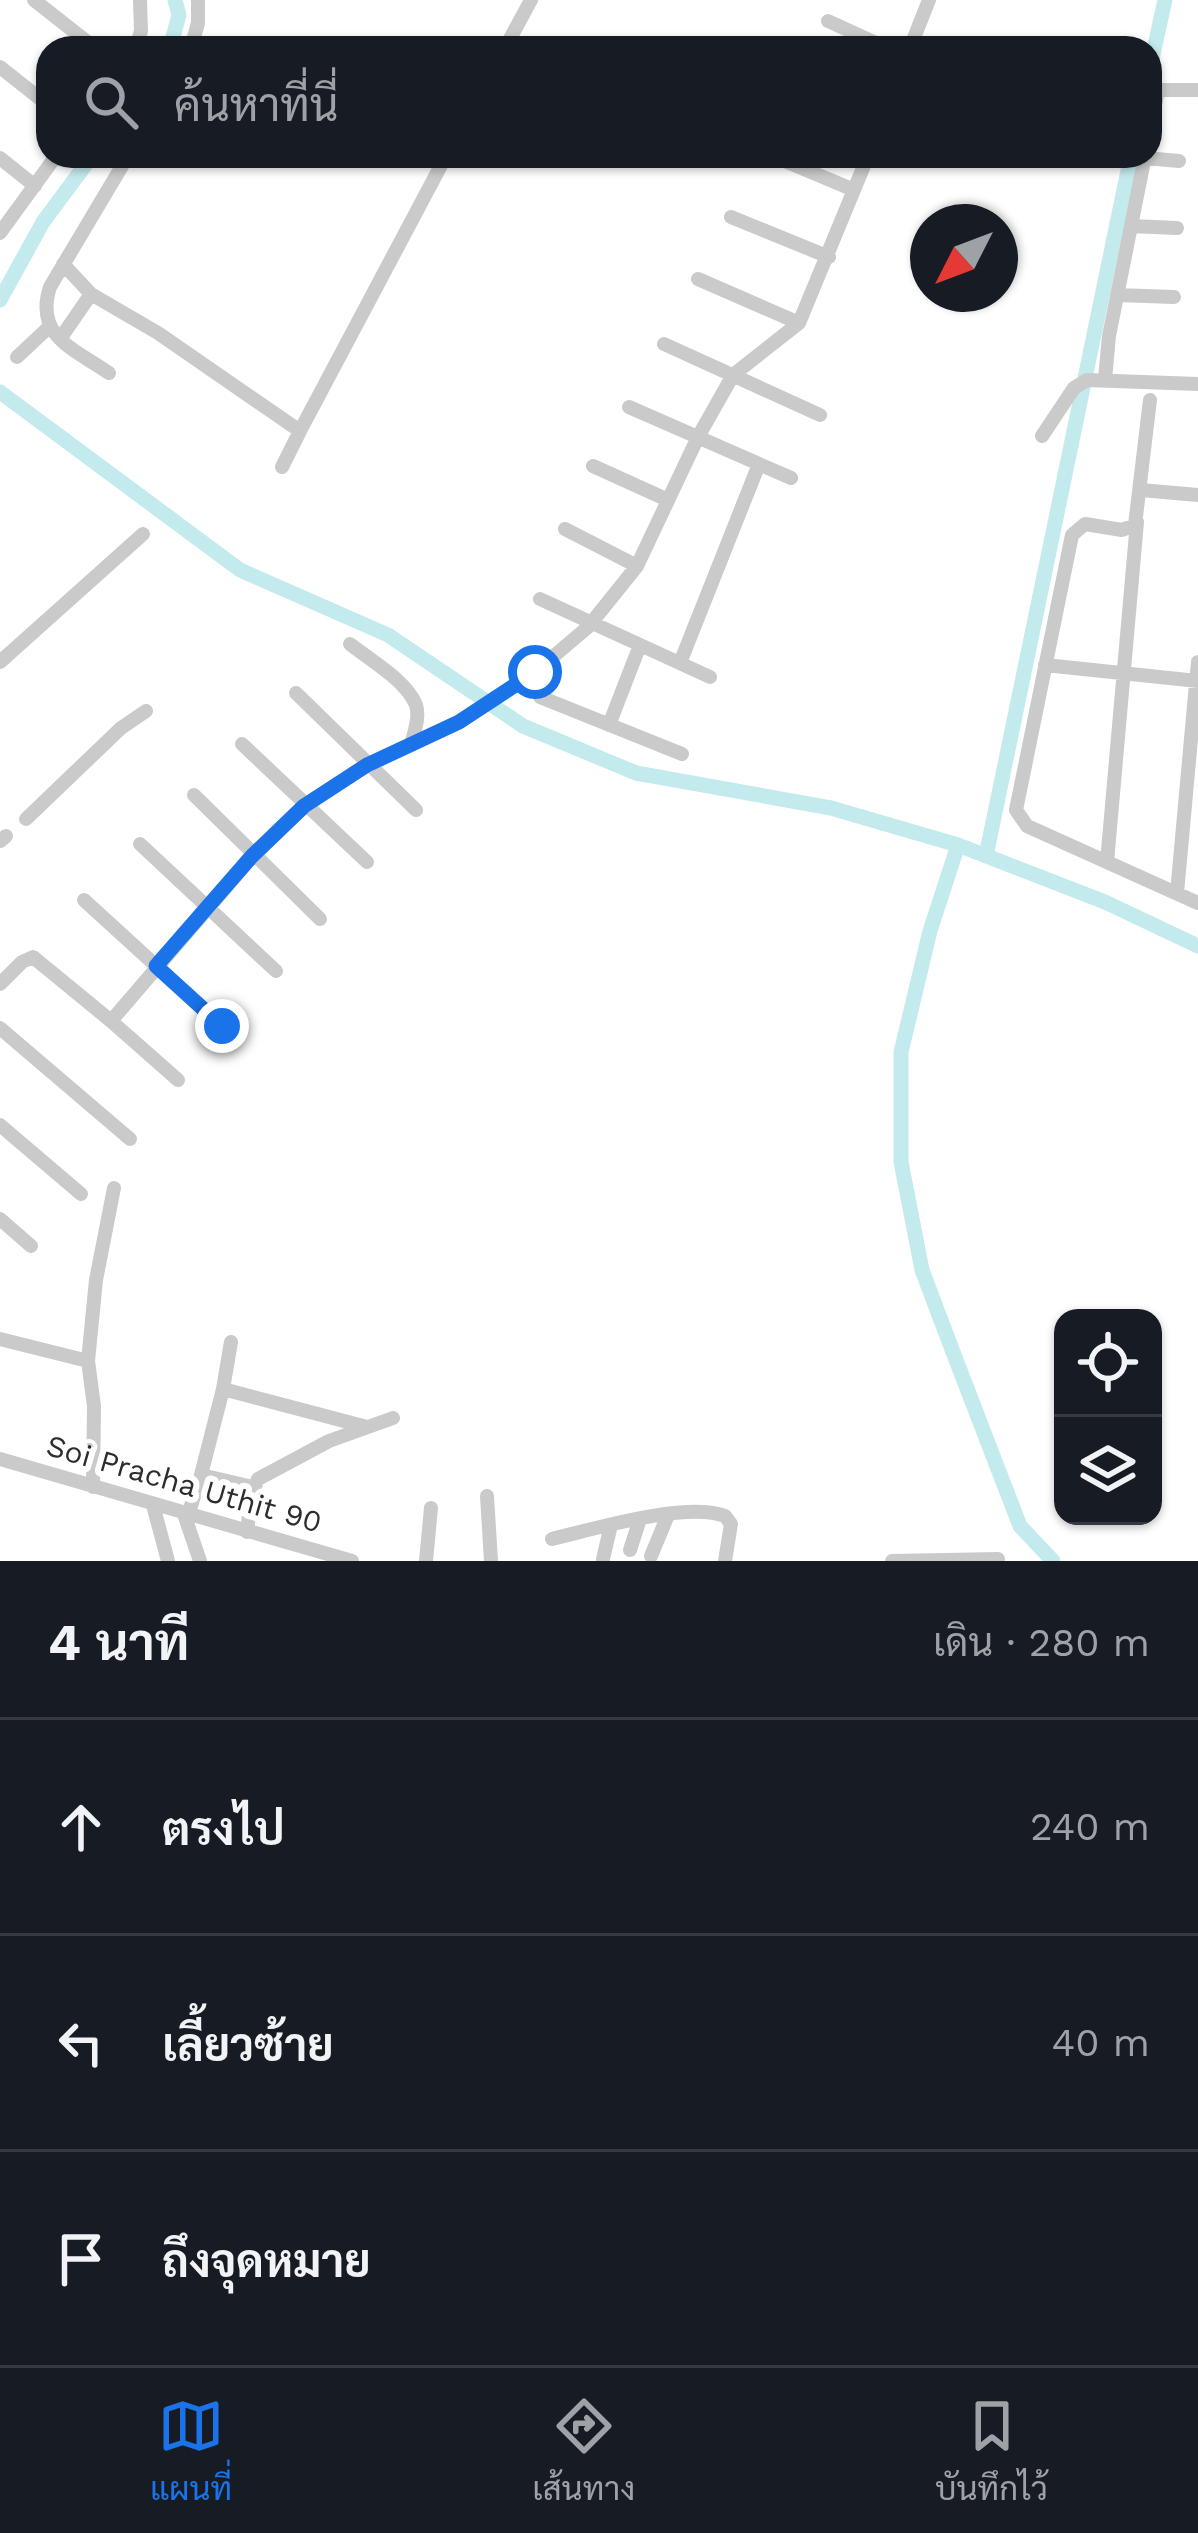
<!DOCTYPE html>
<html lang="th">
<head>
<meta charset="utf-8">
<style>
  :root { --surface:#171b24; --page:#242831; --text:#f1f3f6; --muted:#9ea1a6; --line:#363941; --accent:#1a73e8 }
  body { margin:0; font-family:"Work Sans",Sarabun,sans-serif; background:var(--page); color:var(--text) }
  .controls { position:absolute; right:36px; bottom:36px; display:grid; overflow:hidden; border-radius:24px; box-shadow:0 3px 9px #0004 }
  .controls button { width:108px; height:108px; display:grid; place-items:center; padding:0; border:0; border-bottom:3px solid var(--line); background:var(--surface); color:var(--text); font:60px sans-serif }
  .compass { position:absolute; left:910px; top:204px; width:108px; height:108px; border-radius:50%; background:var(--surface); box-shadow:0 3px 9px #0004; rotate:228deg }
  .stop { position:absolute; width:36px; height:36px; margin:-27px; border:9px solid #1a73e8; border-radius:50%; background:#fff }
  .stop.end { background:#1a73e8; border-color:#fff; box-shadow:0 3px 12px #0008 }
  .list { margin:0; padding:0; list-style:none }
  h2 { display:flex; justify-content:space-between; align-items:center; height:156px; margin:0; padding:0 48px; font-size:51px }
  h2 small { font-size:39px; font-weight:400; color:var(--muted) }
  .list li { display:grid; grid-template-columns:78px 1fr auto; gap:36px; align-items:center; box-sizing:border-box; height:216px; padding:0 48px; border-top:3px solid var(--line) }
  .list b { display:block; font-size:45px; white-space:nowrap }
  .list em { font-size:39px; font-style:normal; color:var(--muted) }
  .icon { flex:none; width:66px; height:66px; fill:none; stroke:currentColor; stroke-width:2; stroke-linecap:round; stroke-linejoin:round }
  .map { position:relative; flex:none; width:1198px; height:1561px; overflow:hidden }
  .search { position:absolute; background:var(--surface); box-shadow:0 3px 9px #0004; left:36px; right:36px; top:36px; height:132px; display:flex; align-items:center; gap:30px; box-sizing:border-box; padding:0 42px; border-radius:36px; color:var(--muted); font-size:45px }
  .sheet { height:804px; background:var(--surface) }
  nav { display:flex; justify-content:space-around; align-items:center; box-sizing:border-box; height:168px; border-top:3px solid var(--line); background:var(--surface); font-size:33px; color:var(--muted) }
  nav a { display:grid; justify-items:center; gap:6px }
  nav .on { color:var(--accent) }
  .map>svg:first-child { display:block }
</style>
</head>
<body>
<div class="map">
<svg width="1198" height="1561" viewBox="0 0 1198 1561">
  <rect width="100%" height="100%" fill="#fff"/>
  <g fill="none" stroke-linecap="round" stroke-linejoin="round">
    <!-- canal -->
    <path stroke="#c3eaed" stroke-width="15" d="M 170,48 L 179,15 L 175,0
      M 1150,68 L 1165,0
      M 0,300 L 43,222 L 92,156
      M 0,392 L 240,570 L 388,635 L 523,726 L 636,773 L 831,808 L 958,845 L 1105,902 L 1198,946
      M 958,845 L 930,931 L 901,1052 L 901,1162 L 922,1270 L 953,1352 L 1020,1526 L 1053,1561
      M 986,856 L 1131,156"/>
    <!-- minor -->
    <path stroke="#cacaca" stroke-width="14" d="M 34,0 L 95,48
      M 828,21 L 887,48
      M 136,48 L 141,31 L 140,0
      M 191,48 L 198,23 L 198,0
      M 505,48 L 531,0
      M 910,48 L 929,0
      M 0,67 L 48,105
      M 1150,130 L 1158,90 L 1198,90
      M 773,156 L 854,190
      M 0,158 L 35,186
      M 1145,158 L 1179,161
      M 731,217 L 829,257
      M 1131,226 L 1177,228
      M 0,233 L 56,156
      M 63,264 L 91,294
      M 698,279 L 799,323
      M 1117,295 L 1174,297
      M 60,339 L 91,294 L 158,333 L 300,431 L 446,156
      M 664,344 L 820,415
      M 17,357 L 49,327
      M 109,373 C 74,349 34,336 50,287 L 128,156
      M 1105,379 L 1109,336 L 1145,156
      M 1150,400 L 1135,525 L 1122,530 L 1085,524 L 1072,535 L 1016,810 L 1027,826 L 1198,903
      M 629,407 L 791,478
      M 1042,436 L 1074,388 L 1087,380 L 1198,384
      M 593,466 L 668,500
      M 282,467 L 300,431
      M 1141,490 L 1198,495
      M 565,529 L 637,566
      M 540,599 L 710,677
      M 350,644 C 370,660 407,681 416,705 C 420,718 414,732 411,745
      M 0,662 L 143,534
      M 680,663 L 759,464
      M 1045,665 L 1198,681
      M 296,693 L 416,810
      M 540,697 L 682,754
      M 609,725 L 640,645
      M 242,744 L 367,862
      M 194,795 L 320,919
      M 26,819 L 121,728 L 146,711
      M 0,841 L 6,836
      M 140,844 L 276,971
      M 1107,862 L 1137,522
      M 1177,893 L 1198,662
      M 84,900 L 222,1026
      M 0,984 L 22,962 L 33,957 L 111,1021 L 252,857 L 305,806 L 367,765 L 459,722 L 535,672 L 588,627 L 637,566 L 698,437 L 733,375 L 799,323 L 868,156
      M 111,1021 L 178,1080
      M 0,1028 L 130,1139
      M 0,1125 L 81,1194
      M 0,1219 L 31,1246
      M 0,1339 L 88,1361
      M 231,1342 L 223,1389 L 367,1427
      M 0,1459 L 352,1561
      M 201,1475 L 223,1389
      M 93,1487 L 94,1406 L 88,1361 L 96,1280 L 114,1188
      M 487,1496 L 491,1561
      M 153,1505 L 168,1561
      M 184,1514 L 200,1561
      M 188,1515 L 201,1475 L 253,1487
      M 247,1532 L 251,1497 L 258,1479 L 329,1441 L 393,1418
      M 552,1539 C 593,1529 688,1501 725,1516 L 731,1524 L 725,1561
      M 630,1550 L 640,1519
      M 651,1556 L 668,1515
      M 603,1559 L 611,1525
      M 426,1561 L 431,1508
      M 892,1561 L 998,1559"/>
  </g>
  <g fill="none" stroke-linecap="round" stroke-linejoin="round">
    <!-- route -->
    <path stroke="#1a73e8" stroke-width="15" d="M 222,1026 L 156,966 L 252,856 L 304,806 L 367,765 L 459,722 L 535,672"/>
  </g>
  <g text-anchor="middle" stroke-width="12" stroke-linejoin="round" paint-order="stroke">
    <!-- street labels -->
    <g font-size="30" fill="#2d2d2d" stroke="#fff">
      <text transform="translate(184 1484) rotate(16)" y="10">Soi Pracha Uthit 90</text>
    </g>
  </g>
</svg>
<div class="controls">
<button><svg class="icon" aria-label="locate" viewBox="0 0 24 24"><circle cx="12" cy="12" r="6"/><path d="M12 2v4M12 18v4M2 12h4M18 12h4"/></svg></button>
<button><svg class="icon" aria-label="layers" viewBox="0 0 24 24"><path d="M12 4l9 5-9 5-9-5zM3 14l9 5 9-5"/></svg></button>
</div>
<svg class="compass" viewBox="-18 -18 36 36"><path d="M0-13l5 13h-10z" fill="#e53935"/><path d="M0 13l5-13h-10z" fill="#9ea1a6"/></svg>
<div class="stop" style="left:535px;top:672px"></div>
<div class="stop end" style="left:222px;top:1026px"></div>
<div class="search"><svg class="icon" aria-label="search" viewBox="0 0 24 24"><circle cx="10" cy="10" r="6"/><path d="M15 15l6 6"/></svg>ค้นหาที่นี่</div>
</div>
<section class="sheet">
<h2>4 นาที<small>เดิน · 280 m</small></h2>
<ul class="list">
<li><svg class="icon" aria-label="ahead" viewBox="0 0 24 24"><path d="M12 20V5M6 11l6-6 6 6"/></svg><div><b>ตรงไป</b></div><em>240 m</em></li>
<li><svg class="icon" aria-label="left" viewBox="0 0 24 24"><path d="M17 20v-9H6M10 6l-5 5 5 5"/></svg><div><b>เลี้ยวซ้าย</b></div><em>40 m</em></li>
<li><svg class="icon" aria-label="arrive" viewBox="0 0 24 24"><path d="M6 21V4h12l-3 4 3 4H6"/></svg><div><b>ถึงจุดหมาย</b></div></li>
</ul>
</section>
<nav>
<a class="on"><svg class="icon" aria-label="map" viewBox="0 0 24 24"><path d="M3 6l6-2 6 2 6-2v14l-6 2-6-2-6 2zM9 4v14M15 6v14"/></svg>แผนที่</a>
<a><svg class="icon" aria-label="directions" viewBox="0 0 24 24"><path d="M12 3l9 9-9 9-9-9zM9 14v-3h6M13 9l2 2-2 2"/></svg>เส้นทาง</a>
<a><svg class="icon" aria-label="saved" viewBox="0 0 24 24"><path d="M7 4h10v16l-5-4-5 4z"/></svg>บันทึกไว้</a>
</nav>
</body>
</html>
